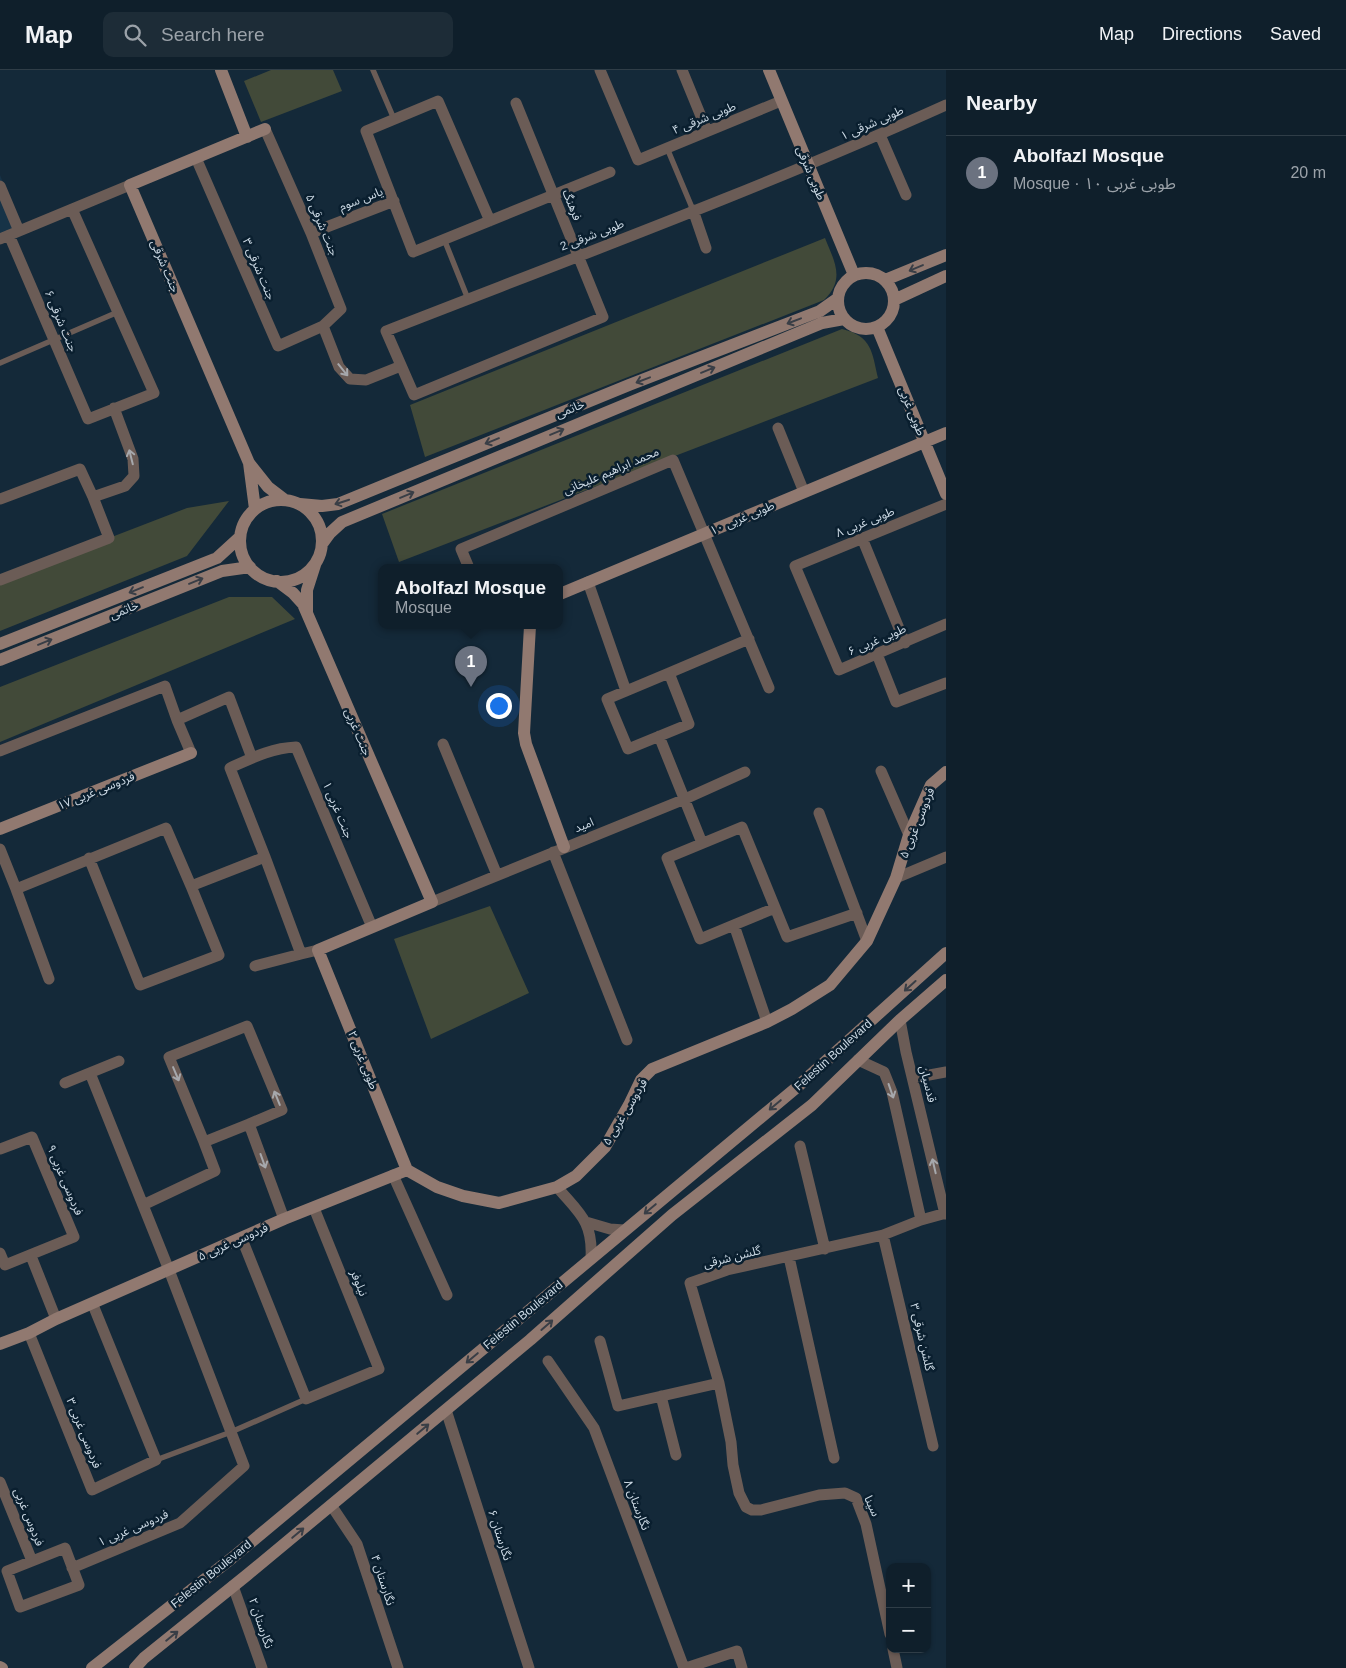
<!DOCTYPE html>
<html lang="en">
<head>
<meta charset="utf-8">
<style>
  :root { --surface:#0f1f2b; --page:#1d2c37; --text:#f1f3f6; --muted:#9ba2a9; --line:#2f3d47; --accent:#bca0f2 }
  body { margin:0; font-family:Helvetica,"Noto Sans Arabic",sans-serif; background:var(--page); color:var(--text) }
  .controls { position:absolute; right:15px; bottom:15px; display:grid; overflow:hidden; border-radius:10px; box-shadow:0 1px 4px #0004 }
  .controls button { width:45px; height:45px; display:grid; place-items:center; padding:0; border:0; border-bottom:1px solid var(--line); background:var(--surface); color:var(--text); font:25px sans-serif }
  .you { position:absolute; left:498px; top:635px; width:18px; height:18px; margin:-12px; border:4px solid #fff; border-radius:50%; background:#1a73e8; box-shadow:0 0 0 8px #1a73e833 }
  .badge { display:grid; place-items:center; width:32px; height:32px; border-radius:50%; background:var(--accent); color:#fff; font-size:16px; font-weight:700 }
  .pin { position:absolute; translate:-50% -41px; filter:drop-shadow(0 1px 2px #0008) }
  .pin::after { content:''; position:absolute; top:26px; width:18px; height:15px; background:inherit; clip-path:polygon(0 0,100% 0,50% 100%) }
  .popup { position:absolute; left:378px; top:494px; width:185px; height:65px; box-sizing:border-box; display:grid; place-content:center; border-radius:10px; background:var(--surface); filter:drop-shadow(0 1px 4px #0005); font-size:16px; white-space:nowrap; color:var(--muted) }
  .popup b { font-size:19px; color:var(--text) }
  .popup::after { content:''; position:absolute; left:50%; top:100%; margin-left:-10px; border:10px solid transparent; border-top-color:var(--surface) }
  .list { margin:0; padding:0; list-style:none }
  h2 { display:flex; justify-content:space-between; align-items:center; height:65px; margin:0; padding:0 20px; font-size:21px }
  h2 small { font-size:16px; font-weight:400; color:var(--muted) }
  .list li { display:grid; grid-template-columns:32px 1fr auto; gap:15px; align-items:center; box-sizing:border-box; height:75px; padding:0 20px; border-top:1px solid var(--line) }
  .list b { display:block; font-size:19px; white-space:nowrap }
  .list p { margin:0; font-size:16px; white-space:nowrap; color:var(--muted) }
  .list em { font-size:16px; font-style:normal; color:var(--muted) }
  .icon { flex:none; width:28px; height:28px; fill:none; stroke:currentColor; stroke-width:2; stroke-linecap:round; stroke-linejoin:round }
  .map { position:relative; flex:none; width:946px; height:1598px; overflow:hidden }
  header { display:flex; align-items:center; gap:30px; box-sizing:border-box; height:70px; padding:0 25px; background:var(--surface); border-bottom:1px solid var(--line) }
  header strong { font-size:24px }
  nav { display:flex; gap:28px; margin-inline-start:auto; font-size:18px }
  .search { width:350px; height:45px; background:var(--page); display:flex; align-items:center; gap:12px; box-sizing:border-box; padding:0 18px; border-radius:10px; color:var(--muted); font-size:19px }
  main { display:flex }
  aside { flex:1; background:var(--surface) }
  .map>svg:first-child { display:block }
</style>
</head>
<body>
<header>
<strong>Map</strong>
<div class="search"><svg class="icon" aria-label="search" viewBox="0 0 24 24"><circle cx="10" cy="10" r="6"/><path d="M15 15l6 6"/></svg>Search here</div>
<nav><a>Map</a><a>Directions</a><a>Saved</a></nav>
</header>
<main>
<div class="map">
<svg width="946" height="1598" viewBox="0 0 946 1598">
  <rect width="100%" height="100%" fill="#142939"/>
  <!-- built -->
  <path fill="#173347" d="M 0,105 L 8,125 L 13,158 L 0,164 Z"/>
  <!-- green -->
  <path fill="#424a39" d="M 271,0 L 333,0 L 342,21 L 261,52 L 244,11 Z
    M 825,168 C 834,191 846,209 824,230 L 425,387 L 410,335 Z
    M 842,259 C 872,266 872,282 878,308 L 399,492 L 382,444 Z
    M 229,431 L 187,486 L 0,561 L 0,510 L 187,438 Z
    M 229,527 L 272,527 L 295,549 L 0,672 L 0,617 Z
    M 490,836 L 529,923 L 431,969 L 394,869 Z"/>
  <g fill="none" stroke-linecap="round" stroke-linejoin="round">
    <!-- lane -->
    <path stroke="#6b5c56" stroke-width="5.5" d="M 373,0 L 394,49
      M 667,78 L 693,140
      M 444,169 L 468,229
      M 0,293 L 118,242
      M 156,1390 L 231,1362 L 306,1329"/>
    <!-- street -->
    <path stroke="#6b5c56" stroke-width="11" d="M 600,0 L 638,90 L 781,31
      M 682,0 L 707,61
      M 516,33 L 603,247 L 414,325 L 386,261 C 573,188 762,118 946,35
      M 880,65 L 906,125
      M 196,88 L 278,276 L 323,256 L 341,239 L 311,163 L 265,59
      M 0,116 L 19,161
      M 693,140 L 706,178
      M 490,151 L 438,31 L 366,61 L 413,182 L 610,102
      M 311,163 L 394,131
      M 9,165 L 88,349 L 154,323 L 72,139
      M 0,169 L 130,115
      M 323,256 L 339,297 L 350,309 L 366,310 L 401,296
      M 778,358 L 804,422
      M 93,427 L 125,416 L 134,406 L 133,389 L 114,338
      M 0,429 L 80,399 L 93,427 L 109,468 L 0,510
      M 946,434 L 795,496 L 839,600 L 946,554
      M 862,468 L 905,573
      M 469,498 L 461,479 L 673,390 L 769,618
      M 588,512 L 626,621
      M 877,584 L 896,632 L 946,613
      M 669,603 L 689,654 L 628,679 L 607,629 Z
      M 669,603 L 749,569
      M 659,666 L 702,773
      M 443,674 L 497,805
      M 0,681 L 165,616 L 177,650
      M 191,683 L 177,650 L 229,627 L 252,688
      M 881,701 L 909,765
      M 819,743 L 867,871
      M 0,779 L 16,819 L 49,909
      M 553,782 L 627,970
      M 89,788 L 140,915 L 219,885 L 191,816 L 265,787
      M 896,808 L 946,787
      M 16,819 L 166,758 L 191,816
      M 432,832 L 685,729 L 745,702
      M 775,838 L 700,869 L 667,788 L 742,757 L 787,867 L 857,843
      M 734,855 L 767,952
      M 318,880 L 301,884 L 265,787 L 230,698 C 252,688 271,678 296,677 L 372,857
      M 255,896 L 301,884
      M 900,950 L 906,982 L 945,1144
      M 858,990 L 884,1002 L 892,1022 L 921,1150
      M 913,1008 L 946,1002
      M 65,1013 L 119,991
      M 249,1054 L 282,1040 L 247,956 L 169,987 L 204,1072 L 249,1054 L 284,1149
      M 800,1076 L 825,1179
      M 0,1079 L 32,1067 L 74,1167 L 5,1195 L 0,1183
      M 393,1105 L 447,1225
      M 557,1117 C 579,1143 593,1151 591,1188
      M 143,1135 L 215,1101 L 204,1072
      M 586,1152 L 610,1159 L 624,1160
      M 883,1165 L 933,1376
      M 242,1169 L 306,1329 L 379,1299 L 314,1138
      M 31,1186 L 56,1249
      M 789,1187 L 834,1388
      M 29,1263 L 92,1420 L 156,1390 L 93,1235
      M 600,1271 L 618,1336 L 719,1313
      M 548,1291 L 594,1358 L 684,1598
      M 661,1326 L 676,1385
      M 446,1340 L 529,1598
      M 0,1412 L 32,1491
      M 331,1435 L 357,1474 L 398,1598
      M 65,1478 L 79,1515 L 20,1537 L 7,1501 Z
      M 72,1498 L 180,1453 L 244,1396 L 169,1200 L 90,1003
      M 233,1516 L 262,1598
      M 890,1564 L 866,1454 L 856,1428 L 845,1423 L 819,1425 L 761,1440 L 752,1440 L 746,1437 L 739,1423 L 733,1395 L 731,1372 L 719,1313 L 690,1213 L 727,1200 L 883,1165 L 921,1150 L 946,1143
      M 893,1579 L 897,1598
      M 686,1598 L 737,1581 L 742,1598"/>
    <!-- secondary -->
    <path stroke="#917970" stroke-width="12" d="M 221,0 L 247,67
      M 769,0 L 854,205
      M838 231a28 28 0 1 1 56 0a28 28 0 1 1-56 0Z
      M 885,210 L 946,185
      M 894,230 L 946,206
      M 877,257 L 946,424
      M 249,393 L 268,417 L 285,430
      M240 471a41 41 0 1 1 82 0a41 41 0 1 1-82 0Z
      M 300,434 L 322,436 L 338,434 L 629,315 L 820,241 L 837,229
      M 255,439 L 249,393 L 130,115 L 265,59
      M 322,474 L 330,463 L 342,452 L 822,253 L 844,249
      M 277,511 L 293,523 L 303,534 L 432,832 L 318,880 L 407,1100
      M 560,524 L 946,363
      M 307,542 L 307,520 L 315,495
      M 530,556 L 524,663 L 526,674 L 564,777
      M 0,574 L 217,488 L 240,467
      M 0,590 L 222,501 L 250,497
      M 0,759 L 191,683
      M 0,1274 L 29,1263 L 56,1249 L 284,1149 L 407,1100 L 437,1117 L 463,1126 L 499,1133 L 557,1117 L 576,1106 L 605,1077 L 629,1035 L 641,1010 L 652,999 L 767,952 L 792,939 L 830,915 L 867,871 L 896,808 L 909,765 L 931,715 L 946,702
      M 0,1597 L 2,1598
      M 92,1598 L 232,1488 L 796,1018 L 946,883
      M 135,1598 L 144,1588 L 247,1505 L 530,1270 L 672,1145 L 812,1035 L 900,950 L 946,910"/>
  </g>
  <!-- one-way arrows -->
  <defs><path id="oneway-shaft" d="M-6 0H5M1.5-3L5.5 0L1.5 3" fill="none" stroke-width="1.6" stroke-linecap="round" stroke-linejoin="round" transform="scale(1.25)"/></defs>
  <g stroke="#393e46">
    <use href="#oneway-shaft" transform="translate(916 198) rotate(157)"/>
    <use href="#oneway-shaft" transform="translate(794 251) rotate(159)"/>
    <use href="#oneway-shaft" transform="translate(708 300) rotate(-22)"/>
    <use href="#oneway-shaft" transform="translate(643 310) rotate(159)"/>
    <use href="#oneway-shaft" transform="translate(557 362) rotate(-23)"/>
    <use href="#oneway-shaft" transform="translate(492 371) rotate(158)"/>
    <use href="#oneway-shaft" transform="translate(407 425) rotate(-23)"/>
    <use href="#oneway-shaft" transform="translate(342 432) rotate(162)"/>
    <use href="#oneway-shaft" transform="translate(196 511) rotate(-22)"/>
    <use href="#oneway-shaft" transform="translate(136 520) rotate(158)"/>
    <use href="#oneway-shaft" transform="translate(45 572) rotate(-22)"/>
    <use href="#oneway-shaft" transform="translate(910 916) rotate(138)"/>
    <use href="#oneway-shaft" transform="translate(775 1035) rotate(140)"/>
    <use href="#oneway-shaft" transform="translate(650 1139) rotate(140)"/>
    <use href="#oneway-shaft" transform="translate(547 1255) rotate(-41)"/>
    <use href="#oneway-shaft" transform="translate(472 1288) rotate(140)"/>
    <use href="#oneway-shaft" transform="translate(423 1359) rotate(-40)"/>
    <use href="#oneway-shaft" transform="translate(298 1463) rotate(-40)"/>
    <use href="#oneway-shaft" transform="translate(172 1566) rotate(-39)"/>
  </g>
  <g stroke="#a6a8ac">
    <use href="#oneway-shaft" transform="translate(343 300) rotate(51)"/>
    <use href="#oneway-shaft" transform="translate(131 387) rotate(-104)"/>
    <use href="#oneway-shaft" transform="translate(176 1004) rotate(67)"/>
    <use href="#oneway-shaft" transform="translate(891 1021) rotate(71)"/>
    <use href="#oneway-shaft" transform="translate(277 1028) rotate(-112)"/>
    <use href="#oneway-shaft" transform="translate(263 1091) rotate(70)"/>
    <use href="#oneway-shaft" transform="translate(934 1096) rotate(-103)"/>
  </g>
  <g text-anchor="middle" stroke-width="5" stroke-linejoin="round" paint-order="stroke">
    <!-- street labels -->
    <g font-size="12" fill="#cddae5" stroke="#0a1f2f">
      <text transform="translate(704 48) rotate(-22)" y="4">طوبی شرقی ۴</text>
      <text transform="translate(872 53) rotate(-24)" y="4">طوبی شرقی ۱</text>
      <text transform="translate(811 103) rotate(67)" y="4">طوبی شرقی</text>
      <text transform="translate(361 129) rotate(-21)" y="4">یاس سوم</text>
      <text transform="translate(572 135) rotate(68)" y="4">فرهنگ</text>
      <text transform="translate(322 155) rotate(67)" y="4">جنت شرقی ۵</text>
      <text transform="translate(592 165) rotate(-21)" y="4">طوبی شرقی 2</text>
      <text transform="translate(165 196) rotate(67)" y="4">جنت شرقی</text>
      <text transform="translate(259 199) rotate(67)" y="4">جنت شرقی ۳</text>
      <text transform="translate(61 251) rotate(67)" y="4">جنت شرقی ۶</text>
      <text transform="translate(570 339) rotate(-22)" y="4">خاتمی</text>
      <text transform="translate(912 341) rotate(68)" y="4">طوبی غربی</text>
      <text transform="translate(611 401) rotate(-23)" y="4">محمد ابراهیم علیخانی</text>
      <text transform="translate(742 448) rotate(-23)" y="4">طوبی غربی ۱۰</text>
      <text transform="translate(865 452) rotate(-22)" y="4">طوبی غربی ۸</text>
      <text transform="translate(124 540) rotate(-22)" y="4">خاتمی</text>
      <text transform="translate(877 570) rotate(-23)" y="4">طوبی غربی ۶</text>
      <text transform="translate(358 662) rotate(67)" y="4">جنت غربی</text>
      <text transform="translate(96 721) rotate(-22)" y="4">فردوسی غربی ۱۷</text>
      <text transform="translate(338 740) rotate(67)" y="4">جنت غربی ۱</text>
      <text transform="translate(917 753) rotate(-68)" y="4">فردوسی غربی ۵</text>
      <text transform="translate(584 755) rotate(-22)" y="4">امید</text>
      <text transform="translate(833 985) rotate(-42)" y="4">Felestin Boulevard</text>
      <text transform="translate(363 990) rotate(68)" y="4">طوبی غربی ۲</text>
      <text transform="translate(928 1014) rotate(76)" y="4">قدسیان</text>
      <text transform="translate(625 1042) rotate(-59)" y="4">فردوسی غربی ۵</text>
      <text transform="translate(65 1110) rotate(67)" y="4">فردوسی غربی ۹</text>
      <text transform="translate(233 1172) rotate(-24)" y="4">فردوسی غربی ۵</text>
      <text transform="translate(732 1187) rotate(-14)" y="4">گلشن شرقی</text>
      <text transform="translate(359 1213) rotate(68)" y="4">نیلوفر</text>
      <text transform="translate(523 1245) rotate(-40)" y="4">Felestin Boulevard</text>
      <text transform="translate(922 1267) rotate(77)" y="4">گلشن شرقی ۳</text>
      <text transform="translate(84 1363) rotate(68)" y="4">فردوسی غربی ۳</text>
      <text transform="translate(637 1435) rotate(69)" y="4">نگارستان ۸</text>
      <text transform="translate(872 1436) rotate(66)" y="4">سینا</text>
      <text transform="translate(29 1447) rotate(68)" y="4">فردوس غربی</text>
      <text transform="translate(133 1458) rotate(-23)" y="4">فردوسی غربی ۱</text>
      <text transform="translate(500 1465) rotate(72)" y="4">نگارستان ۶</text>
      <text transform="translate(211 1504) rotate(-39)" y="4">Felestin Boulevard</text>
      <text transform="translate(383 1510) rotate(72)" y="4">نگارستان ۴</text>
      <text transform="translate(261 1553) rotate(71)" y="4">نگارستان ۲</text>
    </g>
  </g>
</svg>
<div class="controls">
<button>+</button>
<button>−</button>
</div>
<div class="you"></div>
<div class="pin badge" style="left:471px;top:617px;background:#6b7280">1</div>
<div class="popup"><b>Abolfazl Mosque</b>Mosque</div>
</div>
<aside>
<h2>Nearby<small></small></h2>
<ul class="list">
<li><span class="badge" style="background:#6b7280">1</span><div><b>Abolfazl Mosque</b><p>Mosque · طوبی غربی ۱۰</p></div><em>20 m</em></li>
</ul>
</aside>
</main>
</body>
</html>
